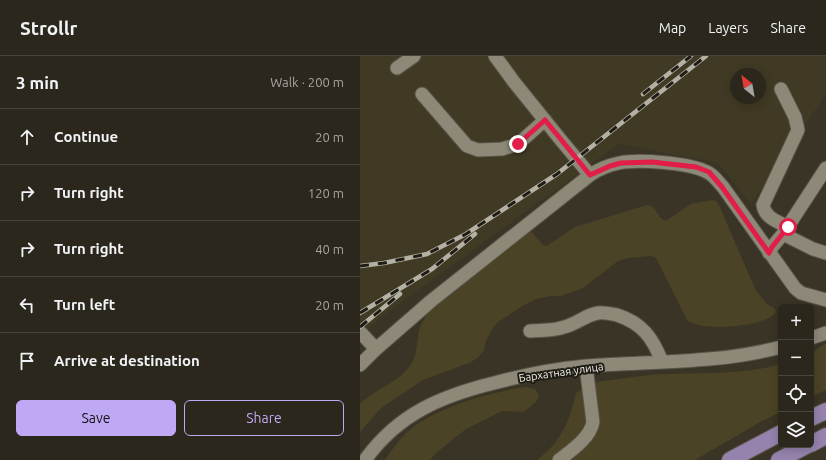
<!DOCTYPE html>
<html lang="en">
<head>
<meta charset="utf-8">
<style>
  :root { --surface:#2b271c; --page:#332f25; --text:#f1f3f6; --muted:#a6a5a3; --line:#47443b; --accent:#bfa8f4 }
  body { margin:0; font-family:Ubuntu,sans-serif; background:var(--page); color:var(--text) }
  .controls { position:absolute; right:12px; bottom:12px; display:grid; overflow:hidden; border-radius:6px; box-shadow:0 2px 10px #0003 }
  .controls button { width:36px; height:36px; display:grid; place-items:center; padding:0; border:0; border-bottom:1px solid var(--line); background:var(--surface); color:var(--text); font:20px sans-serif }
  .compass { position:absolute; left:370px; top:12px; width:36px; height:36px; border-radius:50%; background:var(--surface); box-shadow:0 2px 10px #0003; rotate:329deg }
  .stop { position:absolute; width:12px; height:12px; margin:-9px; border:3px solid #e11d48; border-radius:50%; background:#fff }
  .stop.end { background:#e11d48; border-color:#fff; box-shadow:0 1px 4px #0008 }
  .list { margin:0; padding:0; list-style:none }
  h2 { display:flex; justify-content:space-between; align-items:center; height:52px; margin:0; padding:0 16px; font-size:17px }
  h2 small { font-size:13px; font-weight:400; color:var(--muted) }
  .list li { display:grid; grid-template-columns:26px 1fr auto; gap:12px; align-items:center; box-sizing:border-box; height:56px; padding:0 16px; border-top:1px solid var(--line) }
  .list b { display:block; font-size:15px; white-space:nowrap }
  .list em { font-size:13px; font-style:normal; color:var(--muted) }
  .actions { display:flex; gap:8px; padding:12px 16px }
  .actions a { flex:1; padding:9px 0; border:1px solid var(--accent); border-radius:6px; text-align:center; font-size:14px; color:var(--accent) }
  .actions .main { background:var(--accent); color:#111 }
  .icon { flex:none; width:22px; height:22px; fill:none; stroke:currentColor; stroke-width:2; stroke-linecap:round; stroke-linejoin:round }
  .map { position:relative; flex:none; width:466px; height:404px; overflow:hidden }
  header { display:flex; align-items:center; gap:24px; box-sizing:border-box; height:56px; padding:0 20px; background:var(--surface); border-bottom:1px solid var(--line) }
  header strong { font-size:19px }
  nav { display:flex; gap:22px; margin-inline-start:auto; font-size:14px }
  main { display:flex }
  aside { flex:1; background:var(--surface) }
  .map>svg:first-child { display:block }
</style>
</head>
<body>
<header>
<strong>Strollr</strong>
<nav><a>Map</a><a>Layers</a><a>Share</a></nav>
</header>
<main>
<aside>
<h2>3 min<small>Walk · 200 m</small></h2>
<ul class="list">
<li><svg class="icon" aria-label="ahead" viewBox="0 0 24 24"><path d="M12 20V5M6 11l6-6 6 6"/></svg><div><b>Continue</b></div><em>20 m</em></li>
<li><svg class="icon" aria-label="right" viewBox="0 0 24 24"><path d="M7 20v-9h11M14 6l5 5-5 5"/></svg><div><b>Turn right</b></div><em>120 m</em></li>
<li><svg class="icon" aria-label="right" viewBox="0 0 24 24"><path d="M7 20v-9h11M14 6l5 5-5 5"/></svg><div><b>Turn right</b></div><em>40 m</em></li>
<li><svg class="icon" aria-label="left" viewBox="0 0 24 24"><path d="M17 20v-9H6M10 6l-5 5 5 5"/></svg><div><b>Turn left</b></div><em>20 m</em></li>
<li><svg class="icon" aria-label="arrive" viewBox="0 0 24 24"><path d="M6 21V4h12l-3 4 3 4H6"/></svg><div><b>Arrive at destination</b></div></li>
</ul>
<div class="actions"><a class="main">Save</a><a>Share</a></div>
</aside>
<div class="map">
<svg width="466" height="404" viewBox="0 0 466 404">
  <rect width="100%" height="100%" fill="#393425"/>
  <!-- built -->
  <path fill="#403a24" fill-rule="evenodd" d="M 0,0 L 466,0 L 466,38 L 391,148 L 358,107 L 259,88 L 24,259 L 0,280 ZM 376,18 L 400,18 L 400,42 L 376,42 Z"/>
  <!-- green -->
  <path fill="#4b4325" d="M 352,144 L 356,145 L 359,149 L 396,235 L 408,249 L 413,251 L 416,255 C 409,272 338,276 327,264 L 296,202 L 291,200 L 268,202 L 258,205 L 223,232 L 201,240 L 191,240 L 176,243 L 164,249 L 138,266 L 131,275 L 126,285 L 124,294 L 118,302 L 109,307 L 63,324 L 21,352 L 0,376 L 0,348 C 16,332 39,327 51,308 C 58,298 56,287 59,275 C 60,269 64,264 67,258 L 169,175 L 172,176 L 183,189 L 187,190 L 215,171 L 287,149 C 297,150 297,162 306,165 L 331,148 Z
    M 466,287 L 466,334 L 451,341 L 451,297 Z
    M 421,308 L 421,356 L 402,365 L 335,404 L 177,404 C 202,385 209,366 216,337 L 228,329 L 237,326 C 259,323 282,319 305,318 C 344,317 383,319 421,308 Z
    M 166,331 L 175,333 L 179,339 L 176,346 L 166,354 L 162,356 L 142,355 L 106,373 L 76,397 L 70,404 L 25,404 C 31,395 38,385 46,377 C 73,352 129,336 166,331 Z"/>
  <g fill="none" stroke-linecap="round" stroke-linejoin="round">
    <!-- minor casing -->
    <g stroke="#565346" stroke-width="15">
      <path id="minor" d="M 135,0 L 154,26 L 200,83 L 230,119
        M 37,12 L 54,0
        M 421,33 L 435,61 L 438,74 L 403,149 C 405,162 417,165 428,171
        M 62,38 L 107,90 L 118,94 L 142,93 L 158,88 L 185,64
        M 466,112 L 423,178 L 453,193 L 466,197
        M 409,197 L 412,191 L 423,178
        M 170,275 C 181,274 194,275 204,271 C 217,268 225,259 238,257 C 244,256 251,258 257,259 C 282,267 293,282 302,306
        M 0,276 L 16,293 L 71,245 L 230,119 C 239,113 249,109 259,107 C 279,103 330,107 347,116 C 354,119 358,126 363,131 L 435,232 L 441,237 L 466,244
        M 451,282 L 466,277
        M 0,309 L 16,293
        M 5,404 C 38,358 81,340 134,327 C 164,319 195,313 226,310 C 291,305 357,308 421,291
        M 199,404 C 212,394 230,382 233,366 L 226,310"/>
    </g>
    <!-- major casing -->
    <g stroke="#565346" stroke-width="18">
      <path id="major" d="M 451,362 L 466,355
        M 451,388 L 466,380
        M 370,404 L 421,377
        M 419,404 L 448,389"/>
    </g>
    <!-- minor -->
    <use href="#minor" stroke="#8d8877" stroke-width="13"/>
    <!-- major -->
    <use href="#major" stroke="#9583ad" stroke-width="16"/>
    <!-- rail casing -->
    <g stroke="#b3b0a4" stroke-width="4.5">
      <path id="rail" d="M 283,38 L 331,0
        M 0,210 L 24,207 L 67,198 L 106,178 L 197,118 L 346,0
        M 0,257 L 72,213 L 115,178
        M 0,271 L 40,238"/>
    </g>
    <!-- rail -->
    <use href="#rail" stroke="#1e1c15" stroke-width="3" stroke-dasharray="9" stroke-linecap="butt"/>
  </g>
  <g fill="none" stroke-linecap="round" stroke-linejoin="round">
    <!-- route -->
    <path stroke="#e11d48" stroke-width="5" d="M 158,88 L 185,64 L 230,119 L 250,110 L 261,107 L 292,106 L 336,111 L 349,116 L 362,131 L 409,197 L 412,191 L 428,171"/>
  </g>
  <g text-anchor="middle" stroke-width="4" stroke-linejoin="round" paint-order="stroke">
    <!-- street labels -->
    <g font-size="11" fill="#f0eee4" stroke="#1e1c15">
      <text transform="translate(201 316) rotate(-8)" y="4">Бархатная улица</text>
    </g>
  </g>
</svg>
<div class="controls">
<button>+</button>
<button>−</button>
<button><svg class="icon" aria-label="locate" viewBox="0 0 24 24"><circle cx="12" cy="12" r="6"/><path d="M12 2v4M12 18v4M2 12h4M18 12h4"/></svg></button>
<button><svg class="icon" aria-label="layers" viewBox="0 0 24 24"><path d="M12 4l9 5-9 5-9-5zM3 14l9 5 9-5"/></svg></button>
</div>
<svg class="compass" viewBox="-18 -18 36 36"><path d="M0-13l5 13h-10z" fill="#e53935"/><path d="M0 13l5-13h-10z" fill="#a6a5a3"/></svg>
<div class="stop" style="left:428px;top:171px"></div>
<div class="stop end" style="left:158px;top:88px"></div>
</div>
</main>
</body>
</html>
